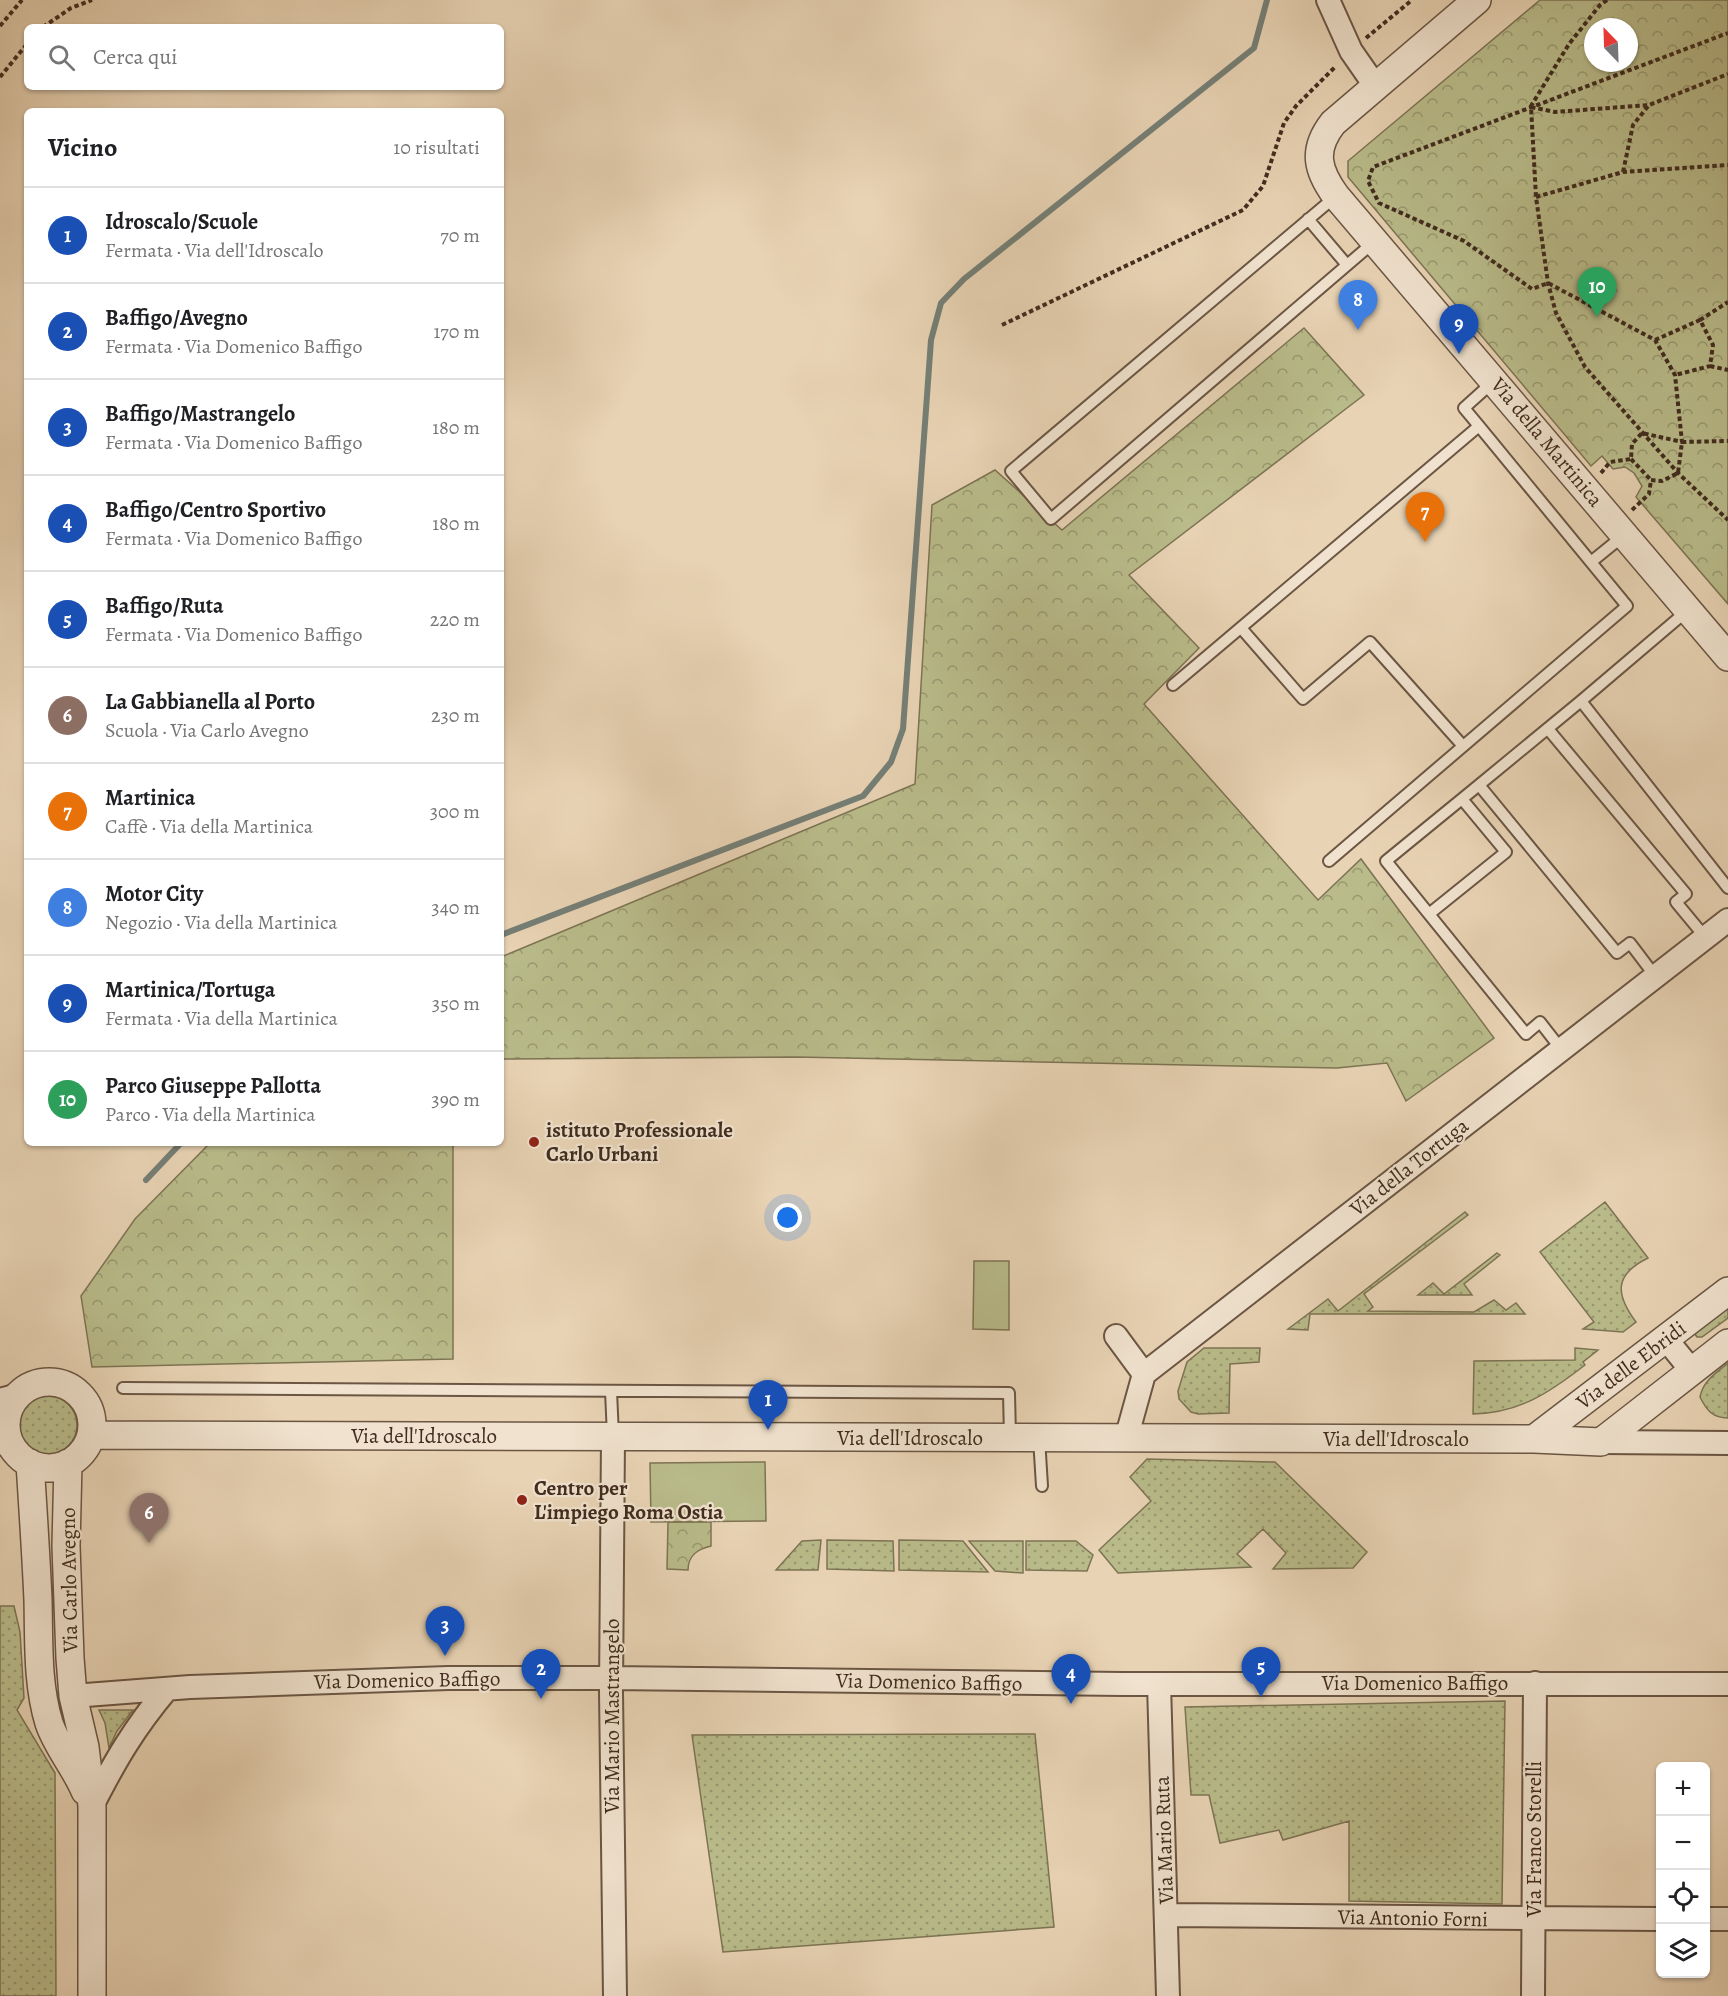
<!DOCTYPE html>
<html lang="it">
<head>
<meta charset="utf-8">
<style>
  :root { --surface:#fff; --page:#f6f6f6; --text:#202124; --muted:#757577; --line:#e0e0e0; --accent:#8f2418 }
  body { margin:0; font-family:Alegreya,serif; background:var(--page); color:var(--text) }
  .controls { position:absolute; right:18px; bottom:18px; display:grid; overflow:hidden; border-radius:9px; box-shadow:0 2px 4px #0004 }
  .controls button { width:54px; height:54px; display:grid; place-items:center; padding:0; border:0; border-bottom:2px solid var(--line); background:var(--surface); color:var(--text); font:30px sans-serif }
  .compass { position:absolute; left:1584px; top:18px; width:54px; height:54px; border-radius:50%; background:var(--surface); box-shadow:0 2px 4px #0004; rotate:337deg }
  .you { position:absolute; left:788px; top:1218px; width:21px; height:21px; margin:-15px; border:4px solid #fff; border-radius:50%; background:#1a73e8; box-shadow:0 0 0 9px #1a73e833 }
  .badge { display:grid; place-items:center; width:39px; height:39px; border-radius:50%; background:var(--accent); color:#fff; font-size:20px; font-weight:700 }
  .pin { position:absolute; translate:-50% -50px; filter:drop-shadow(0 2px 3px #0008) }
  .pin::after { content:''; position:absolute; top:32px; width:21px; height:18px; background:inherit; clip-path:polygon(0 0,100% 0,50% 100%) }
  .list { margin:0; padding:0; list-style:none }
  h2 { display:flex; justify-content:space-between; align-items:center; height:78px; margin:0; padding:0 24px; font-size:26px }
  h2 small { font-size:20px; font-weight:400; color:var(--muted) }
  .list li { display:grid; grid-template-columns:39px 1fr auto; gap:18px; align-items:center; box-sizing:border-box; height:96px; padding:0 24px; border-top:2px solid var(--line) }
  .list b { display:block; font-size:22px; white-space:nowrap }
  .list p { margin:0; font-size:20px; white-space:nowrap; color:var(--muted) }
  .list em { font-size:20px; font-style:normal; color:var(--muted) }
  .icon { flex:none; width:33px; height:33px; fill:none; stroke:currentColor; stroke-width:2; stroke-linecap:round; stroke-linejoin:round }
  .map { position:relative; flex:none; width:1728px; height:1996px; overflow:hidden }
  .search { position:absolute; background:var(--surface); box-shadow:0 2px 4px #0004; left:24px; top:24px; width:480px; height:66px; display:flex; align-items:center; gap:15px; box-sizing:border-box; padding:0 21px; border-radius:9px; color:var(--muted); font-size:22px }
  .panel { position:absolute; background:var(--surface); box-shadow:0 2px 4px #0004; left:24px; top:108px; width:480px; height:1038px; border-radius:9px }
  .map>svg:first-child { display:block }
</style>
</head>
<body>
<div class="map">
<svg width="1728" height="1996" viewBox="0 0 1728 1996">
  <defs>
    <pattern id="grass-dots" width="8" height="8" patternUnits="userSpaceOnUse" patternTransform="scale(1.5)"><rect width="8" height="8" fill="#b9bb8a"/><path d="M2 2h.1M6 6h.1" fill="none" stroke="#989870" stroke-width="1.8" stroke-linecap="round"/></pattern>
    <pattern id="park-crowns" width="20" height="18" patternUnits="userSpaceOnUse" patternTransform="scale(1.5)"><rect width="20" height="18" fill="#b9bb8a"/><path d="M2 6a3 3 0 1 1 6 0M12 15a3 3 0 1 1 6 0" fill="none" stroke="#989870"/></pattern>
  </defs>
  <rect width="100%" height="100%" fill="#e8d3b4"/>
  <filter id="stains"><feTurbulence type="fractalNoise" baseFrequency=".00333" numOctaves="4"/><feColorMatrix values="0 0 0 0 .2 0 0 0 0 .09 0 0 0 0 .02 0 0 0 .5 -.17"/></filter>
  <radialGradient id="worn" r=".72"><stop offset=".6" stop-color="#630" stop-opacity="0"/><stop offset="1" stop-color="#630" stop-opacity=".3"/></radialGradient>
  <!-- grass -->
  <path fill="url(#grass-dots)" stroke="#7d7454" stroke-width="1.5" d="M 1605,1202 L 1648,1258 C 1613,1275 1616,1295 1636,1322 L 1623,1332 L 1583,1329 L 1594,1322 L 1540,1252 Z
    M 1465,1212 L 1468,1215 L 1364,1294 L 1373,1307 L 1368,1311 L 1474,1312 L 1494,1300 L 1506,1310 L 1516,1303 L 1525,1314 L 1310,1314 L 1308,1330 L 1288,1329 L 1328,1299 L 1338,1311 Z
    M 1497,1253 L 1500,1255 L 1464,1284 L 1472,1295 L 1418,1295 L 1433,1283 L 1444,1294 Z
    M 1728,1303 L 1728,1318 L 1702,1337 L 1697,1337 L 1694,1333 Z
    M 1204,1348 L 1260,1348 L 1259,1362 L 1230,1364 L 1229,1413 L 1198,1414 L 1191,1412 L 1179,1399 L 1178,1391 L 1187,1362 Z
    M 1575,1348 L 1598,1350 L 1583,1362 L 1585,1365 C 1549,1393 1519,1413 1473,1414 L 1474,1361 L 1575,1360 Z
    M 1728,1363 L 1728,1418 C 1713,1418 1707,1411 1700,1397 C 1703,1381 1715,1374 1728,1363 Z
    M19 1425a29 29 0 1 1 58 0a29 29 0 1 1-58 0Z
    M 1147,1459 L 1275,1462 L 1367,1552 L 1353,1568 L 1273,1569 L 1286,1553 L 1263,1529 L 1237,1554 L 1251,1567 L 1118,1573 L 1099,1550 L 1151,1501 L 1130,1477 Z
    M 821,1540 L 818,1570 L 776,1570 L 802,1541 Z
    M 827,1540 L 893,1541 L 894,1571 L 827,1569 Z
    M 899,1540 L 963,1541 L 988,1572 L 899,1570 Z
    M 969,1541 L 1023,1541 L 1023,1573 L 995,1571 Z
    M 1026,1541 L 1076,1541 L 1093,1555 L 1087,1571 L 1026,1570 Z
    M 0,1606 L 14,1606 L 20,1632 L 24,1698 L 17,1710 L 55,1773 L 56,1996 L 0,1996 Z
    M 1505,1701 L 1502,1904 L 1349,1901 L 1349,1821 L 1283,1840 L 1279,1830 L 1220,1843 L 1209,1795 L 1191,1795 L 1185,1707 Z
    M 99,1710 L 133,1710 L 117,1731 L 109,1748 L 105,1723 Z
    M 1035,1734 L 1054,1927 L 723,1952 L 692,1735 Z"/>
  <!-- park -->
  <path fill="url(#park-crowns)" stroke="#7d7454" stroke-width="1.5" fill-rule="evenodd" d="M 1540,0 L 1728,0 L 1728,604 L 1636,497 L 1642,486 L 1634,473 L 1625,467 L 1613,469 L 1602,456 L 1591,466 L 1348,177 L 1348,161 ZM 1593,27 L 1629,27 L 1629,63 L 1593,63 Z
    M 1304,328 L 1364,395 L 1129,575 L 1199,648 L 1144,704 L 1318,900 L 1361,859 L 1494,1038 L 1406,1101 L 1387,1063 L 1337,1068 L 796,1057 L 501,1059 L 501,957 L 915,784 L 932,505 L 995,470 L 1062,530 Z
    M 210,1143 L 453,1143 L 453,1359 L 92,1367 L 81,1296 L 135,1219 Z
    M 668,1522 L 711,1522 L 711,1546 C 698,1549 688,1555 688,1570 L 667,1569 Z"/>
  <!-- pitch -->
  <path fill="#b9bb8a" stroke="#7d7454" stroke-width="1.5" d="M 974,1261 L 1009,1261 L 1009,1330 L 973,1329 Z
    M 765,1462 L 766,1521 L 651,1522 L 650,1463 Z"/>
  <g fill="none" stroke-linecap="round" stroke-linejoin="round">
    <!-- stream -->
    <path stroke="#757f76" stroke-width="6" d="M 501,935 L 863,796 L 891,762 L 903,729 L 931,340 L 941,303 L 964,279 L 1254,48 L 1267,0
      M 146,1180 L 181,1143"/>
    <!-- service casing -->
    <g stroke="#6b5644" stroke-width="14">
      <path id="service" d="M 1336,196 L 1011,471 L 1051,519 L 1374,242
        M 1308,219 L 1347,265
        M 1591,562 L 1623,536
        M 1241,628 L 1303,699 L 1370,642 L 1463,746
        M 1173,685 L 1479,426 L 1464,408 L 1494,381
        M 1581,701 L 1728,888
        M 1548,729 L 1686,894 L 1676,902 L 1705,937
        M 1479,785 L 1386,861 L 1526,1034 L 1540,1022 L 1561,1049
        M 1329,861 L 1627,606 L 1479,426
        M 1429,914 L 1506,852 L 1462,799
        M 1655,976 L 1630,943 L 1617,953 L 1479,785 L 1581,701 L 1688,610
        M 123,1388 L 1009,1393 L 1010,1437
        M 611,1391 L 613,1436
        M 1039,1438 L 1042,1486"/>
    </g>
    <!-- minor casing -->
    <g stroke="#6b5644" stroke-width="26">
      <path id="minor" d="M 1328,0 L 1351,51 L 1376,87
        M 1116,1336 L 1144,1374
        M 1666,1339 L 1692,1371
        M 0,1400 L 18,1395
        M 613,1437 L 611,1692 L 615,1996
        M 1126,1439 L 1144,1374 L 1728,920
        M 1601,1442 L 1728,1443
        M 0,1443 L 11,1445
        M 1159,1684 L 1168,1996
        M 73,1696 L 190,1687 L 448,1678 L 611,1678 L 1122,1684 L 1728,1684
        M 92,1806 C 115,1761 134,1728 167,1689
        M 1166,1915 L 1660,1919
        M 1706,1919 L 1728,1919
        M 1533,1996 L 1535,1683"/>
    </g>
    <!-- tertiary casing -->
    <g stroke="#6b5644" stroke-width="30">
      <path id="tertiary" d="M 1477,0 L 1333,123 C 1312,150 1317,170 1336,196 L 1728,657
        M6 1425a43 43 0 1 1 86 0a43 43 0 1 1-86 0Z
        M 91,1435 L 1534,1439 L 1601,1442 L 1728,1343
        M 1534,1439 L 1728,1291
        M 30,1463 C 33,1509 36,1555 38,1600 C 39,1641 37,1684 49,1723 C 57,1747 75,1767 85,1791
        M 68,1463 L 66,1546 L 70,1658 L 73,1696 L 85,1747 L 92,1806 L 92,1996"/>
    </g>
    <!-- path -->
    <path stroke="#412c1f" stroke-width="4" stroke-dasharray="4.5 3" stroke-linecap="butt" d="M 1607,0 L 1600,5 L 1569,44 L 1531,106 L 1536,197 L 1548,283 L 1556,313 L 1585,367 L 1678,473 L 1728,520
      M 0,26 L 22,0
      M 43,27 L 71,8 L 92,0
      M 1366,38 L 1412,0
      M 0,77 L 27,44
      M 1531,107 L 1555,112 L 1649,105 L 1728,74
      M 1623,172 L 1633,125 L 1649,105
      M 1536,197 L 1623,172 L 1728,165
      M 1700,320 L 1728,302
      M 1002,325 L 1243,210 L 1263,186 L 1284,123 L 1296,106 L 1336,66
      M 1655,340 L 1700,320 L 1713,345 L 1710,366 L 1675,375
      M 1710,366 L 1728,370
      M 1631,459 L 1651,480
      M 1601,473 L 1610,462 L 1631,459 L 1632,444 L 1642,433 L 1682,442 L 1675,375 L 1655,340 L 1548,283 L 1532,289 L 1464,241 L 1379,203 L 1368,181 L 1373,167 L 1728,33
      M 1632,510 L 1649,494 L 1651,480 L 1662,481 L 1678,473 L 1682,442 L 1728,441"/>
    <!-- service -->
    <use href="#service" stroke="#f0e2ce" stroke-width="10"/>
    <!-- minor -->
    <use href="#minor" stroke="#f0e2ce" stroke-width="22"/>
    <!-- tertiary -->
    <use href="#tertiary" stroke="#f0e2ce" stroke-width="27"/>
  </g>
  <!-- markers -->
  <g fill="#8f2418" stroke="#f0e2ce" stroke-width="2">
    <circle cx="534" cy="1142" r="6"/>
    <circle cx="522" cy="1500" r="6"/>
  </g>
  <g text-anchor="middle" stroke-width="4.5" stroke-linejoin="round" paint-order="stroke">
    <!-- street labels -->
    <g font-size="21" fill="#412c1f" stroke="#f0e2ce">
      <text transform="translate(1547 442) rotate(50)" y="7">Via della Martinica</text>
      <text transform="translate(1409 1167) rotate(-38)" y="7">Via della Tortuga</text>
      <text transform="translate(1631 1365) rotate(-37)" y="7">Via delle Ebridi</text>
      <text x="424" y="1443">Via dell'Idroscalo</text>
      <text x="910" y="1445">Via dell'Idroscalo</text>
      <text x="1396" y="1446">Via dell'Idroscalo</text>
      <text transform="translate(69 1580) rotate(-91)" y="7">Via Carlo Avegno</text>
      <text transform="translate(407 1680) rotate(-1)" y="7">Via Domenico Baffigo</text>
      <text transform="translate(929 1682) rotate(1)" y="7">Via Domenico Baffigo</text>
      <text x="1415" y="1690">Via Domenico Baffigo</text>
      <text transform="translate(612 1716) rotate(-90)" y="7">Via Mario Mastrangelo</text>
      <text transform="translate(1534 1839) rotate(-90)" y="7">Via Franco Storelli</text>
      <text transform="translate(1164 1840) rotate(-92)" y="7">Via Mario Ruta</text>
      <text transform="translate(1413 1918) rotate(1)" y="7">Via Antonio Forni</text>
    </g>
    <!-- poi labels -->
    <g font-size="21" font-weight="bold" fill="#412c1f" stroke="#f0e2ce" text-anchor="start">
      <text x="546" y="1137">istituto Professionale<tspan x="546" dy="24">Carlo Urbani</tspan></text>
      <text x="534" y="1495">Centro per<tspan x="534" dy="24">L'impiego Roma Ostia</tspan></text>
    </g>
  </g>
  <rect width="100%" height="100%" filter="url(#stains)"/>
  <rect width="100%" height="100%" fill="url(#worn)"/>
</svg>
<div class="controls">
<button>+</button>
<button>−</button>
<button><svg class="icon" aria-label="locate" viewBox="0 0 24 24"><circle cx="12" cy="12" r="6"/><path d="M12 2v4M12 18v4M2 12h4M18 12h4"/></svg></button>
<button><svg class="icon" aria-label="layers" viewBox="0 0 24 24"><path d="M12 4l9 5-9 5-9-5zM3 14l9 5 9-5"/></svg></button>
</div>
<svg class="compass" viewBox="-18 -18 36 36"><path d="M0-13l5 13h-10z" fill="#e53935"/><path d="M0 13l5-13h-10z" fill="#757577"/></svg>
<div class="you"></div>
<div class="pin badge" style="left:768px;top:1430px;background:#1a4fb4">1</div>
<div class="pin badge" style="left:541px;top:1699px;background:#1a4fb4">2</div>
<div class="pin badge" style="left:445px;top:1656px;background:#1a4fb4">3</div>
<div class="pin badge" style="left:1071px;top:1704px;background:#1a4fb4">4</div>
<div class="pin badge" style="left:1261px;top:1697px;background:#1a4fb4">5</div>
<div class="pin badge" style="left:149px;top:1543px;background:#8d6e63">6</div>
<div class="pin badge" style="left:1425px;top:542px;background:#e8710a">7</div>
<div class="pin badge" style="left:1358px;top:330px;background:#3f7fe0">8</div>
<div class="pin badge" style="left:1459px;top:354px;background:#1a4fb4">9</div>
<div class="pin badge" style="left:1597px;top:317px;background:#2e9e5b">10</div>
<div class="search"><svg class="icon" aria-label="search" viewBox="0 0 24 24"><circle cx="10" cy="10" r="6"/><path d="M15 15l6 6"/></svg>Cerca qui</div>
<section class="panel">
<h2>Vicino<small>10 risultati</small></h2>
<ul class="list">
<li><span class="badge" style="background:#1a4fb4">1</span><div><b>Idroscalo/Scuole</b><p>Fermata · Via dell'Idroscalo</p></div><em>70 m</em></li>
<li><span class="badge" style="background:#1a4fb4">2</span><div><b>Baffigo/Avegno</b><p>Fermata · Via Domenico Baffigo</p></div><em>170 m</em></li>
<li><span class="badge" style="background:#1a4fb4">3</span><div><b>Baffigo/Mastrangelo</b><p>Fermata · Via Domenico Baffigo</p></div><em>180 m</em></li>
<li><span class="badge" style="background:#1a4fb4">4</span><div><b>Baffigo/Centro Sportivo</b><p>Fermata · Via Domenico Baffigo</p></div><em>180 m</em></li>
<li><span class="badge" style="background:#1a4fb4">5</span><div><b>Baffigo/Ruta</b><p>Fermata · Via Domenico Baffigo</p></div><em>220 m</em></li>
<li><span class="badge" style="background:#8d6e63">6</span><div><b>La Gabbianella al Porto</b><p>Scuola · Via Carlo Avegno</p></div><em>230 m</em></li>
<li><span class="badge" style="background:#e8710a">7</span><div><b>Martinica</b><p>Caffè · Via della Martinica</p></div><em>300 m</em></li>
<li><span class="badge" style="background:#3f7fe0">8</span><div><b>Motor City</b><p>Negozio · Via della Martinica</p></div><em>340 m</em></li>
<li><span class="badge" style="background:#1a4fb4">9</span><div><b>Martinica/Tortuga</b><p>Fermata · Via della Martinica</p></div><em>350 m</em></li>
<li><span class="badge" style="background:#2e9e5b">10</span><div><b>Parco Giuseppe Pallotta</b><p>Parco · Via della Martinica</p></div><em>390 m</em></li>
</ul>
</section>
</div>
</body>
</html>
